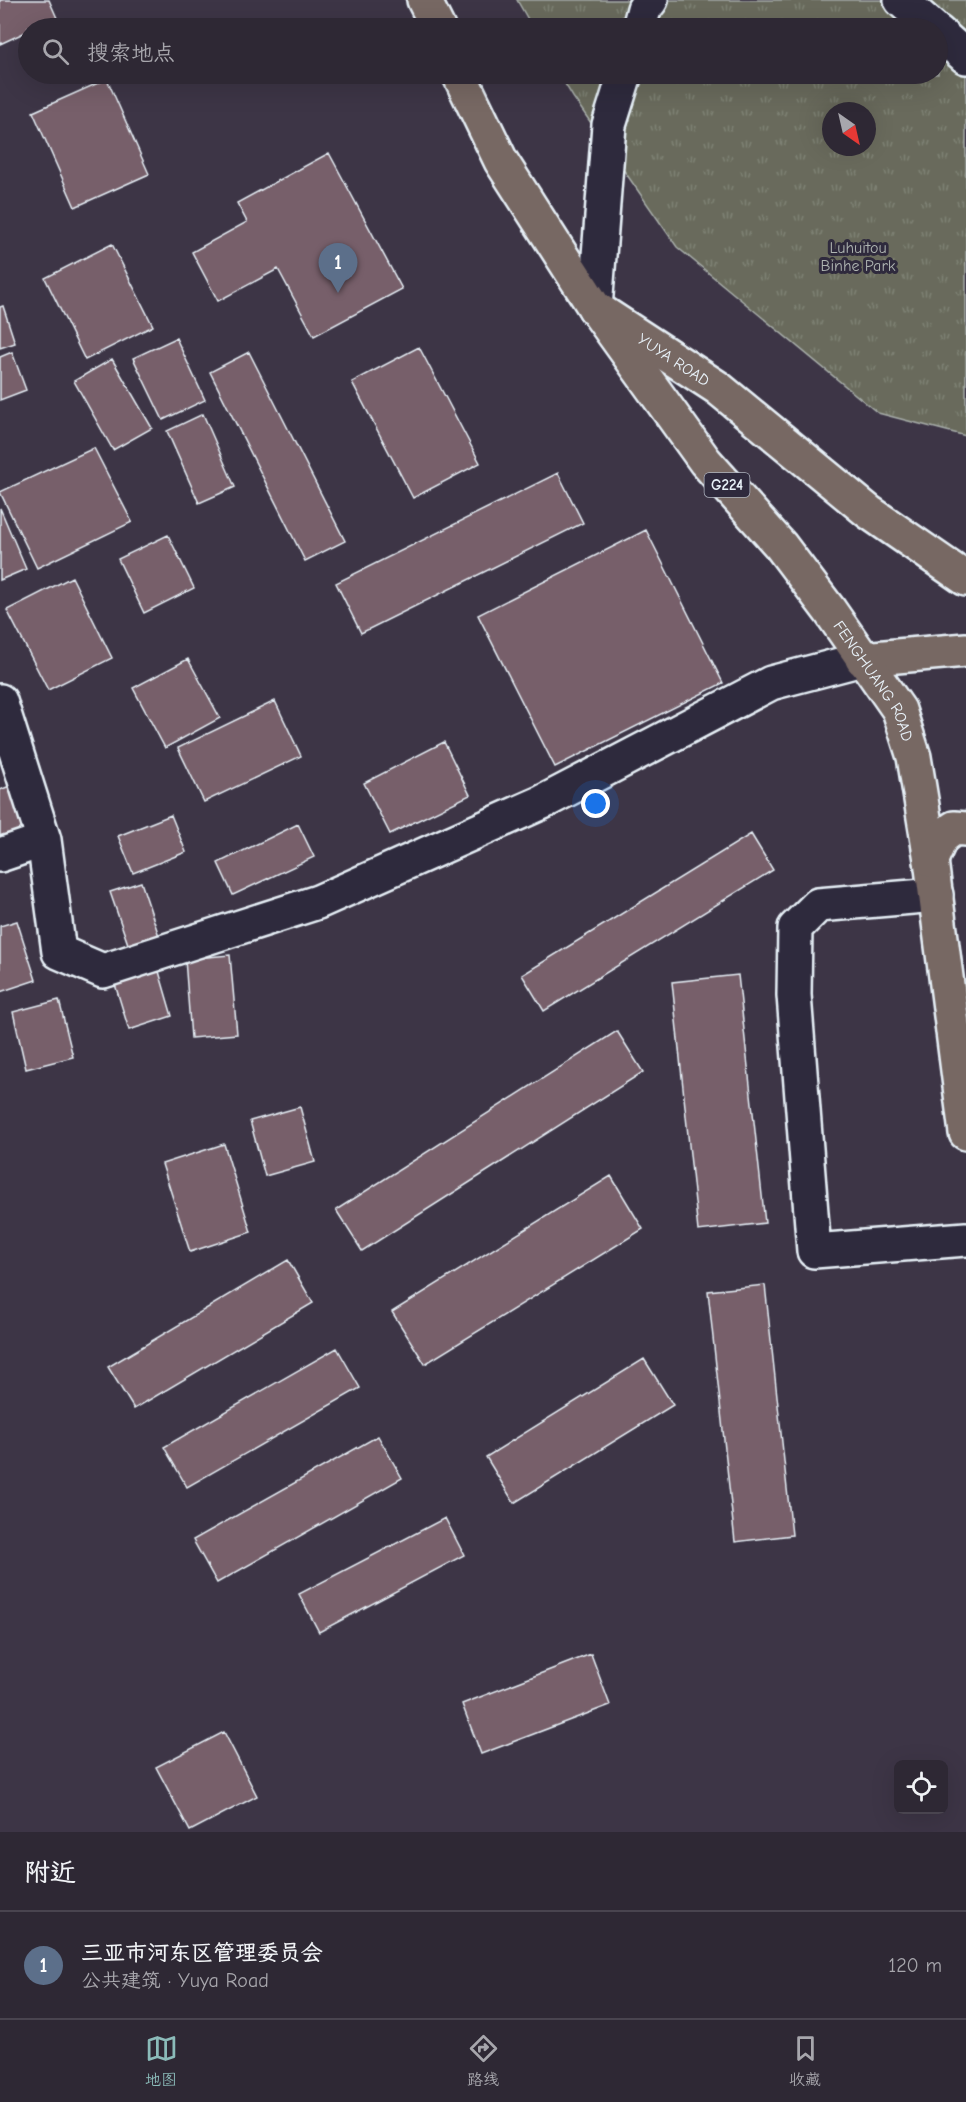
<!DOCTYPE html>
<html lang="zh">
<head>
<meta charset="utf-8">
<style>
  :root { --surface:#2e2834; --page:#36303c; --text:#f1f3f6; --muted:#a7a6ac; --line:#49444f; --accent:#8bbbb9 }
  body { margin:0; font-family:"Comic Neue","LXGW WenKai TC",sans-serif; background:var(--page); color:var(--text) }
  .controls { position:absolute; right:18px; bottom:18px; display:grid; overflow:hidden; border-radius:9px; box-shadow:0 6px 24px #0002 }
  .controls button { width:54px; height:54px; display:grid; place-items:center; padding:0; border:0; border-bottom:2px solid var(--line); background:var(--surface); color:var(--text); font:30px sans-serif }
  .compass { position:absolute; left:822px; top:102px; width:54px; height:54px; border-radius:50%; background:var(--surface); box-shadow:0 6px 24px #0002; rotate:146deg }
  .you { position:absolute; left:596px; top:804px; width:21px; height:21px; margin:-15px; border:4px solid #fff; border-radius:50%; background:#1a73e8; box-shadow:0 0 0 9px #1a73e833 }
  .badge { display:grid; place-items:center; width:39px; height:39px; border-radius:50%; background:var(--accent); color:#fff; font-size:20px; font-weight:700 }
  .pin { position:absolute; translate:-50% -50px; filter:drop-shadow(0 2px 3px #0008) }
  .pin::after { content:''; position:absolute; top:32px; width:21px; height:18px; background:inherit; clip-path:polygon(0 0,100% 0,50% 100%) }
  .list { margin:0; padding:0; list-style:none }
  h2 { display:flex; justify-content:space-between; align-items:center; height:78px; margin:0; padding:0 24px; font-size:26px }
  h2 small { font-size:20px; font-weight:400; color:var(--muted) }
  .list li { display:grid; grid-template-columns:39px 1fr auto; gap:18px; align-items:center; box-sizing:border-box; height:108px; padding:0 24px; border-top:2px solid var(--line) }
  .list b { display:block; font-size:22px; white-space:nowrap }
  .list p { margin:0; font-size:20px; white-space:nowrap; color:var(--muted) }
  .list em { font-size:20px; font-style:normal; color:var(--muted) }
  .icon { flex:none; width:33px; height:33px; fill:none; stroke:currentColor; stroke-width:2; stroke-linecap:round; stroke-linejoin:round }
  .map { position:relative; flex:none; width:966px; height:1832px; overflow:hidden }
  .search { position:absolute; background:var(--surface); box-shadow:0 6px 24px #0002; left:18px; right:18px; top:18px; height:66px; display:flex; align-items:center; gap:15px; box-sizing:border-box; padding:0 21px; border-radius:33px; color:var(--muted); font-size:22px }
  .sheet { height:186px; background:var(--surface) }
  nav { display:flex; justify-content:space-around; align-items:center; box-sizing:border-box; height:84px; border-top:2px solid var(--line); background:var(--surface); font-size:16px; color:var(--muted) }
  nav a { display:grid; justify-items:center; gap:3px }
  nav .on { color:var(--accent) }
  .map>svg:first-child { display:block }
</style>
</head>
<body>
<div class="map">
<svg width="966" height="1832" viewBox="0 0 966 1832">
  <defs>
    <pattern id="park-tufts" width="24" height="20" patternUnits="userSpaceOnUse" patternTransform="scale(1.5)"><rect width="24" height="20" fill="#696b5c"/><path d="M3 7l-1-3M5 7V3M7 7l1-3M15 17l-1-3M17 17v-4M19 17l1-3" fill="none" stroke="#7e8174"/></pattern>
  </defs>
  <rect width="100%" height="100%" fill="#3d3546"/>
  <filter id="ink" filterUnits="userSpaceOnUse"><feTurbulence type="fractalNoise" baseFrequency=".0167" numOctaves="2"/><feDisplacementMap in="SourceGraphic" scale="12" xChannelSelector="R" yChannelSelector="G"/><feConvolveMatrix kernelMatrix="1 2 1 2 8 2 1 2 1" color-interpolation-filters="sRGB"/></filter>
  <g filter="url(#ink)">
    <!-- park -->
    <path fill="url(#park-tufts)" stroke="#a8aeaa" stroke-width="1.5" fill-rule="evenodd" d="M 517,0 L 966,0 L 966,436 L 878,413 L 677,247 L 573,97 L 559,74 L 938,74 L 938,28 L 533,28 ZM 831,111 L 867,111 L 867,147 L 831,147 Z"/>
    <!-- building -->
    <path fill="#775f6a" stroke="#e8f1f8" stroke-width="1.5" d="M 0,0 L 49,0 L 57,18 L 34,28 L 28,28 L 28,31 L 0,44 Z
      M 107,79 L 149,174 L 75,207 L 33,112 Z
      M 329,153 L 402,289 L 314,336 L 278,269 L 218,301 L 192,252 L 247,222 L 237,203 Z
      M 112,244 L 153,326 L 85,360 L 45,278 Z
      M 3,306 L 15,343 L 0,348 L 0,307 Z
      M 176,338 L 205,400 L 163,420 L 133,358 Z
      M 419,347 L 480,463 L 413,498 L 352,382 Z
      M 12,352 L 26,390 L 0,400 L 0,357 Z
      M 249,352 L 345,541 L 305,561 L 210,372 Z
      M 112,359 L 152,428 L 113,450 L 74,381 Z
      M 203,414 L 235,487 L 199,503 L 167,431 Z
      M 94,448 L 132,522 L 37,568 L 0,492 Z
      M 558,473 L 583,523 L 361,633 L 336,583 Z
      M 0,508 L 26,569 L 0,580 Z
      M 646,530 L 723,683 L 555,767 L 478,615 Z
      M 168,535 L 194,588 L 144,613 L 118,559 Z
      M 72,577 L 112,658 L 48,690 L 7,610 Z
      M 188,659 L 220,718 L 165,748 L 133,688 Z
      M 275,701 L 301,756 L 204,802 L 178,748 Z
      M 444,742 L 470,795 L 390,834 L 364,783 Z
      M 12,785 L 28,830 L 0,840 L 0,790 Z
      M 171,815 L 186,852 L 133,873 L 118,836 Z
      M 298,824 L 314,857 L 233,895 L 218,863 Z
      M 751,834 L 773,870 L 544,1011 L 522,975 Z
      M 141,882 L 159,936 L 129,947 L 110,892 Z
      M 17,921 L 36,980 L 0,992 L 0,926 Z
      M 230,955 L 237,1034 L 191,1038 L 185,959 Z
      M 158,968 L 172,1016 L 129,1030 L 114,981 Z
      M 738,975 L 765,1223 L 698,1231 L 672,982 Z
      M 59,1000 L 73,1057 L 26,1069 L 13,1012 Z
      M 617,1031 L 643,1072 L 362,1251 L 336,1210 Z
      M 300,1107 L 315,1162 L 265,1176 L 250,1121 Z
      M 224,1144 L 251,1232 L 190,1252 L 162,1164 Z
      M 611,1176 L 643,1229 L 425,1364 L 392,1312 Z
      M 288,1260 L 313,1303 L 134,1409 L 108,1367 Z
      M 765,1285 L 792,1535 L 735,1542 L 708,1291 Z
      M 337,1348 L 360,1388 L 187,1487 L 164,1447 Z
      M 644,1359 L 673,1405 L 514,1503 L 486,1457 Z
      M 378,1436 L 402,1478 L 217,1583 L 193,1540 Z
      M 445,1518 L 464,1555 L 319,1632 L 299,1594 Z
      M 591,1654 L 610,1705 L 481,1754 L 462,1704 Z
      M 224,1732 L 257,1796 L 190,1831 L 156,1767 Z"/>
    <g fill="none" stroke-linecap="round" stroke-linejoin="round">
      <!-- minor casing -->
      <g stroke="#e8f1f8" stroke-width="38">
        <path id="minor" d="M 901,0 L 933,28
          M 639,28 L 644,9 L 651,0
          M 938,32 L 966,57
          M 595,308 L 609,125 L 625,74
          M 0,701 L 44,840
          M 0,855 L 44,840 L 59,952 L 103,971 L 318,902 L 543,802 L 771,683 L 862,659
          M 936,895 L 818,905 L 795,928 L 794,995 L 814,1251 L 966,1239"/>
      </g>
      <!-- major casing -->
      <g stroke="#e8f1f8" stroke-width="38">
        <g id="major">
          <path id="s1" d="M 597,309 L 718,388 L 869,512 L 966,579"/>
          <path d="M 862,659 L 966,650"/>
        </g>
      </g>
      <!-- highway casing -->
      <g stroke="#e8f1f8" stroke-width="38">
        <g id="highway">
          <path d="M 424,0 L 438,28"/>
          <path id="s2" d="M 459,74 L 501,161 L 595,308 L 705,461 L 781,546 L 830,611 L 899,710 L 914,757 L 931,860 L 966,1133"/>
          <path d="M 931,860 L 941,838 L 954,828 L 966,829"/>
        </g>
      </g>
      <!-- minor -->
      <use href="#minor" stroke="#2f2a3d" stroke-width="33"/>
      <!-- major -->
      <use href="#major" stroke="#776864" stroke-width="33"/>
      <!-- highway -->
      <use href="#highway" stroke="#776864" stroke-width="33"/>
    </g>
  </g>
  <g text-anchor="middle" stroke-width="6" stroke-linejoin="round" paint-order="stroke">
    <!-- shield labels -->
    <rect fill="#2f2a3d" stroke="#b0b5c0" stroke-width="1.5" x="704.5" y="473" width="45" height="24" rx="4.5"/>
    <g font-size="15" font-weight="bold" fill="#e8f1f8">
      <text x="727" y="490">G224</text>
    </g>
    <!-- park labels -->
    <g font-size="16" fill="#afb5b2" stroke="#2f2a3d">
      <text x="858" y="253">Luhuitou<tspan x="858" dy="18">Binhe Park</tspan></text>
    </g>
    <!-- street labels -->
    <g font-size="16" fill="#e8f1f8" stroke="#2f2a3d">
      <text dy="6" stroke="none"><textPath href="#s1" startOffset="92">YUYA ROAD</textPath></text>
      <text dy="6" stroke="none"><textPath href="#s2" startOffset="738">FENGHUANG ROAD</textPath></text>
    </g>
  </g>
</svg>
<div class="controls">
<button><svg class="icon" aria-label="locate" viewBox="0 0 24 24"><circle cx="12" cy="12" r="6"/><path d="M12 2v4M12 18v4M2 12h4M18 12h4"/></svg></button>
</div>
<svg class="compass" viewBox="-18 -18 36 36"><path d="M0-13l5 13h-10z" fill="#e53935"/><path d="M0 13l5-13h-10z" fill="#a7a6ac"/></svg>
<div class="you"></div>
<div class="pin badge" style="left:338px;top:293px;background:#5c6f8a">1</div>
<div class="search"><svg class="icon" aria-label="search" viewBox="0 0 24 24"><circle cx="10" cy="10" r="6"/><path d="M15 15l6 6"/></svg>搜索地点</div>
</div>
<section class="sheet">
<h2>附近<small></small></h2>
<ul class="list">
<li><span class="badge" style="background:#5c6f8a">1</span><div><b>三亚市河东区管理委员会</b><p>公共建筑 · Yuya Road</p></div><em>120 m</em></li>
</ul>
</section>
<nav>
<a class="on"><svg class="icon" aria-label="map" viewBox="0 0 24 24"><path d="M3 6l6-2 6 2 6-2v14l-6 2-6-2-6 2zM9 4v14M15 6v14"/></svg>地图</a>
<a><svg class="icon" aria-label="directions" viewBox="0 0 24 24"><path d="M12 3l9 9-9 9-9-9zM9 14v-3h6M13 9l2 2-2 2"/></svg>路线</a>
<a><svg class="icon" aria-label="saved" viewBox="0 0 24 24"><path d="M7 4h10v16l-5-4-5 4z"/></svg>收藏</a>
</nav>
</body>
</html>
